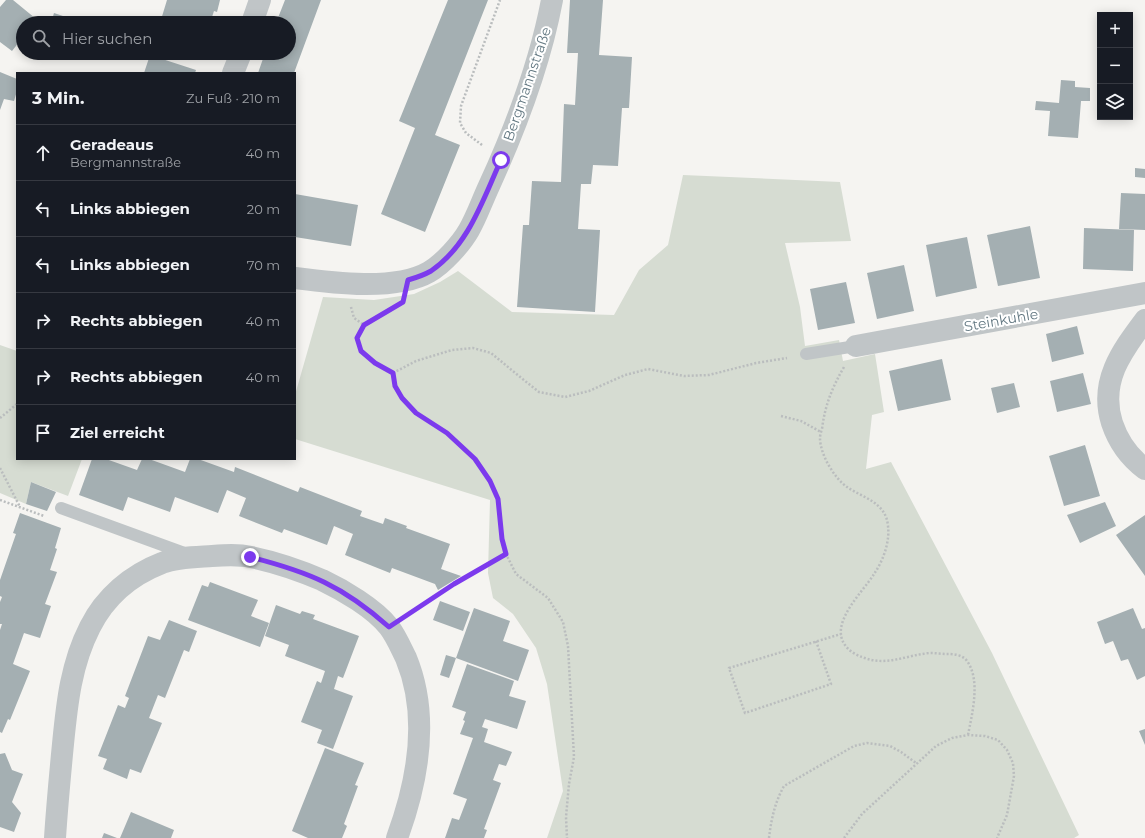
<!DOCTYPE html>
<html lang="de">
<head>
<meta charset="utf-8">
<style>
  :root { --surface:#171b24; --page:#242831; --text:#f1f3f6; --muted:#9ea1a6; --line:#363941 }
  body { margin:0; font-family:Montserrat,sans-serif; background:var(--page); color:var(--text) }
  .controls { position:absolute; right:12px; top:12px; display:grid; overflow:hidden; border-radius:0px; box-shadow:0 2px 10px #0003 }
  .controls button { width:36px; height:36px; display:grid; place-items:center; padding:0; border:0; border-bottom:1px solid var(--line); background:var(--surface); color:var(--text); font:20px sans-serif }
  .stop { position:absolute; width:12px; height:12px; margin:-9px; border:3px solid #7c3aed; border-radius:50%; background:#fff }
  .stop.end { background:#7c3aed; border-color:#fff; box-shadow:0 1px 4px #0008 }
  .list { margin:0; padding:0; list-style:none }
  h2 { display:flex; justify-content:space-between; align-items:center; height:52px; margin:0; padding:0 16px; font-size:17px }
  h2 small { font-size:13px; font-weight:400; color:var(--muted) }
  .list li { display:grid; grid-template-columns:26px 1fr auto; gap:12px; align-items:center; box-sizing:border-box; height:56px; padding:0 16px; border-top:1px solid var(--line) }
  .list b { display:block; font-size:15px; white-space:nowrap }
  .list p { margin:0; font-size:13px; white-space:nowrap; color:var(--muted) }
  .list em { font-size:13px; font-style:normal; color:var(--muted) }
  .icon { flex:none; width:22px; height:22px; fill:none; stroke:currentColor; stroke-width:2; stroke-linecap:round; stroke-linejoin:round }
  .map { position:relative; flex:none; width:1145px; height:838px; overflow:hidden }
  .search { position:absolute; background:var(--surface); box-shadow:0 2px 10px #0003; left:16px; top:16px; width:280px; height:44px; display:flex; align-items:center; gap:10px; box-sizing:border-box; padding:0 14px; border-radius:22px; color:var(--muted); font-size:15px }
  .panel { position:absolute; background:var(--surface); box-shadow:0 2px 10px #0003; left:16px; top:72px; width:280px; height:388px; border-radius:0px }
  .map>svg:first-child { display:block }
</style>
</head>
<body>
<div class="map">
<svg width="1145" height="838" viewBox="0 0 1145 838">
  <rect width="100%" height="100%" fill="#f5f4f1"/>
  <!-- green -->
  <path fill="#d6dcd2" d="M 683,175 L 840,182 L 851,241 L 785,243 L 800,307 L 805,346 L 839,340 L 843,361 L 875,354 L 884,412 L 872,415 L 866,469 L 891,462 L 992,653 L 1079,835 L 1074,838 L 547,838 L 563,791 L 547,684 L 536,648 L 513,614 L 493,598 L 488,573 L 490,500 L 295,439 L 295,395 L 323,297 L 374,300 L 414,294 L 440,282 L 458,271 L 512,312 L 614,315 L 639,270 L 668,245 Z
    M 0,345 L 17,351 L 17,459 L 82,459 L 68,496 L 31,482 L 26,504 L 0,493 Z"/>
  <!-- building -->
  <path fill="#a4afb2" d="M 6,0 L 13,0 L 41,23 L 23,23 L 23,37 L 12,51 L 0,42 L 0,7 Z
    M 167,0 L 220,0 L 217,12 L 214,11 L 210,23 L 160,23 Z
    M 285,0 L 321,0 L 294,73 L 258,73 L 265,53 L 289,53 L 289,23 L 276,23 Z
    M 448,0 L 488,0 L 435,135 L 460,145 L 425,232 L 381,214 L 415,128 L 399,121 Z
    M 570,0 L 603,0 L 599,55 L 632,57 L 629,108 L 622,108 L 618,166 L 593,165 L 591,184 L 581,184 L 578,229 L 600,230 L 595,312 L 517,307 L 523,225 L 529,225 L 532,181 L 561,182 L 564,104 L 575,105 L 578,53 L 567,53 Z
    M 54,13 L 84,23 L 51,23 Z
    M 150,55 L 196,70 L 195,73 L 144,73 Z
    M 0,72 L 17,79 L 17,91 L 14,101 L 4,99 L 0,110 Z
    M 1061,80 L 1075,81 L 1075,87 L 1090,88 L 1090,101 L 1081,101 L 1078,138 L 1048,136 L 1050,111 L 1035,110 L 1036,101 L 1059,103 Z
    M 1135,168 L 1145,169 L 1145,178 L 1135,177 Z
    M 1121,193 L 1145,194 L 1145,230 L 1119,229 Z
    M 295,194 L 358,205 L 351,246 L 295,237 Z
    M 1030,226 L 1040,278 L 998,286 L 987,235 Z
    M 1084,228 L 1134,230 L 1133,271 L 1083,269 Z
    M 967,237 L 977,288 L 936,297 L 926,245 Z
    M 904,265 L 914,311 L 877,319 L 867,273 Z
    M 846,282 L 855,323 L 818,330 L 810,289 Z
    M 1077,326 L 1084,354 L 1052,362 L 1046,334 Z
    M 942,359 L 951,400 L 898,411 L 889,371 Z
    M 1083,373 L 1091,404 L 1057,412 L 1050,381 Z
    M 1014,383 L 1020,407 L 997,413 L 991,388 Z
    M 1085,445 L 1100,496 L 1064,506 L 1049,456 Z
    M 92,459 L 106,459 L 137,470 L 142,459 L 149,459 L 185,472 L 190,459 L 198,459 L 234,472 L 235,467 L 298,492 L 300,487 L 362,511 L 360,516 L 383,524 L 385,518 L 407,526 L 406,528 L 450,544 L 441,569 L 461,576 L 438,590 L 435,584 L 392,568 L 390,573 L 345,555 L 353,534 L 334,526 L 327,545 L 284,529 L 282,533 L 239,516 L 246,498 L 227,490 L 218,513 L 175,497 L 170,512 L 128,497 L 123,511 L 79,495 Z
    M 31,482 L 56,492 L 47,511 L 26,504 Z
    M 1105,502 L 1116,526 L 1080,543 L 1067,515 Z
    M 20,513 L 61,528 L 55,548 L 57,549 L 50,570 L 57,572 L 45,604 L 51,606 L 40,638 L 24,633 L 13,664 L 30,671 L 10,720 L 8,719 L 2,733 L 0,732 L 0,630 L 2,624 L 0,624 L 0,602 L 2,597 L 0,596 L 0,580 L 16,534 L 13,533 Z
    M 1145,515 L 1145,576 L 1116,535 Z
    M 210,582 L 258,600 L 251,616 L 269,623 L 260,647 L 188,620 L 202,585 L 208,587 Z
    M 440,601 L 470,612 L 463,631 L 433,620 Z
    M 276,605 L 300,614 L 302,611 L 315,615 L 313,619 L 359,636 L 343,678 L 338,676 L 334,689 L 353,696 L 333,749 L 317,743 L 322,730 L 301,722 L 317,681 L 321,683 L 325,671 L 285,656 L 289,645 L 265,636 Z
    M 474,608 L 510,621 L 503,641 L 529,650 L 518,681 L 456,658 Z
    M 1133,608 L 1142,629 L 1145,628 L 1145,676 L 1137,680 L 1128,659 L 1121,661 L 1113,641 L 1105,644 L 1097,622 Z
    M 169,620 L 197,631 L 189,652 L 184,650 L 165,698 L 158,695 L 149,718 L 162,723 L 141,773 L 130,769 L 127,779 L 103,769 L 107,759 L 98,756 L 118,705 L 125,708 L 129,698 L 125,696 L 148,636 L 160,640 Z
    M 446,655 L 456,658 L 449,678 L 440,675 Z
    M 467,664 L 514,681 L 509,696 L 526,701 L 517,729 L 485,719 L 482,727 L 488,729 L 484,742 L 512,752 L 506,766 L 499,764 L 493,780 L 501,783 L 484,829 L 487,830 L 484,838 L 445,838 L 452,818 L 459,820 L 467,799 L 453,794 L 473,738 L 460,734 L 465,721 L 463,720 L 466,712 L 452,707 Z
    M 1145,729 L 1145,745 L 1139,731 Z
    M 325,748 L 364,763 L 355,785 L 358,786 L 344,824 L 347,826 L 342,838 L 308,838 L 292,831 Z
    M 5,753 L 12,770 L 23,774 L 12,802 L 21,813 L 14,832 L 0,827 L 0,754 Z
    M 131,812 L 174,830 L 171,838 L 120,838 Z
    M 104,833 L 117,838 L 102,838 Z"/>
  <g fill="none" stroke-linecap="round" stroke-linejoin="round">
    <!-- path -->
    <path stroke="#babdbe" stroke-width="2.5" stroke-dasharray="2 2" stroke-linecap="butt" d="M 482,145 L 466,133 L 460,123 L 461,106 L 500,0
      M 351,307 L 354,318 L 364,325
      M 393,307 L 364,325 L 357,338 L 361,351 L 375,363 L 393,373
      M 844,367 C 832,388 825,405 822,429 C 821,432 820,435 820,438 C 820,454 834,478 847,487 C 863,498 886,502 888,526 C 890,542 883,561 874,574 C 863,592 829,623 845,645 C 849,651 856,655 862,657 C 886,667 906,655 930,653 C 936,653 942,654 948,654 C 954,654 963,655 967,661 C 981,680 972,714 968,735
      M 393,373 L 395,386 L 402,398 L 416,413 L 447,433 L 475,459 L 490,481 L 498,499 L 502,539 L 506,554 L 516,574 L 548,598 L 563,622 L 568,646 L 574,757 L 569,784 L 566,817 L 567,838
      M 393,373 L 416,361 L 452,350 L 473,348 L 491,353 L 525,381 L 539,392 L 565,397 L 589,391 L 625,375 L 648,369 L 684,376 L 709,375 L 756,363 L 787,358
      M 781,416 L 801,421 L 821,432
      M 0,418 L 17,404
      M 0,468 L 20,507
      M 0,500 L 44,516
      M 409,613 L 454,584 L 505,554
      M 816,641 L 831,684 L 745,713 L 729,668 L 841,634
      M 769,838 C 771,820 775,802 784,786 L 854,746 L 867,743 L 890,746 L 901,752 L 916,763
      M 844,838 L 862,814 L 936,746 L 952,738 L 968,735 L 985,736 L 998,740 L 1007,750 L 1013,763 L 1014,776 L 1007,815 L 997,838"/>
    <!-- lane -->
    <path stroke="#c0c5c7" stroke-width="12" d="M 806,354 L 856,346
      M 61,508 L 187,554"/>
    <!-- street -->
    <path stroke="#c0c5c7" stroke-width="22" d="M 252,23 L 260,0
      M 233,73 L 241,53
      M 295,278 C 333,283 396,291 429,272 C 443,264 461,244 469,230 C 477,216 482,201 489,186 C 516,127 540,64 552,0
      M 1145,320 C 1121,352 1099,382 1112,423 C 1118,441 1129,457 1145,469
      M 856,346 L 1145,293
      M 55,838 C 57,807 60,775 63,744 C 67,703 71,664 90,627 C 105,597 131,575 162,563 C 176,557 197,557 212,556 C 225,555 238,554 251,557 C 275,562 299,570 322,580 C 343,590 374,608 389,627 C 396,636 401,648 406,658 C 430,716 418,781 397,838"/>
  </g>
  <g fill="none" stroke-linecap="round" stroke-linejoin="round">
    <!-- route -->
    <path stroke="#7c3aed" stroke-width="5" d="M 250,557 C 309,572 343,586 389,627 L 454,584 L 506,554 L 502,539 L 498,499 L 490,481 L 475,459 L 447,433 L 416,413 L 402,398 L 395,386 L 393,373 L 375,363 L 361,351 L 357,338 L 364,325 L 403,302 L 408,280 C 415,278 424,275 431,271 C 469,245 483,199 501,160"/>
  </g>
  <g text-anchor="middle" stroke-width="4" stroke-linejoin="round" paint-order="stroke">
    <!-- street labels -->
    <g font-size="14" fill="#637882" stroke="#fff">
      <text transform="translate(527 84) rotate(-71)" y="5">Bergmannstraße</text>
      <text transform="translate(1001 320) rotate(-10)" y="5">Steinkuhle</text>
    </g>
  </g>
</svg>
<div class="controls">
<button>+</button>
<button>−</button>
<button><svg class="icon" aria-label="layers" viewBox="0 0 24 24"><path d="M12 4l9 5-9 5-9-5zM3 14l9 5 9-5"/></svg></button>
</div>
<div class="stop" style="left:501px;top:160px"></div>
<div class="stop end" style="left:250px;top:557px"></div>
<div class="search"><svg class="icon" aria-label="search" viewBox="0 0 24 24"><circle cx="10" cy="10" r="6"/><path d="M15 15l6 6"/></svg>Hier suchen</div>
<section class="panel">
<h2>3 Min.<small>Zu Fuß · 210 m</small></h2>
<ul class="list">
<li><svg class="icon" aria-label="ahead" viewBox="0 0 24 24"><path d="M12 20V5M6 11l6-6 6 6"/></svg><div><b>Geradeaus</b><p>Bergmannstraße</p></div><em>40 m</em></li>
<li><svg class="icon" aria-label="left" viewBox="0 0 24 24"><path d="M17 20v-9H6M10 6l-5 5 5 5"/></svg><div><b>Links abbiegen</b></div><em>20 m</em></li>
<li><svg class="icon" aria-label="left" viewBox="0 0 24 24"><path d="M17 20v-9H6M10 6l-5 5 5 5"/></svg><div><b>Links abbiegen</b></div><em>70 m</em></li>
<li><svg class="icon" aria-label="right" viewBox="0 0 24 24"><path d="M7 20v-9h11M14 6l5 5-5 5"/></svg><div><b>Rechts abbiegen</b></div><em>40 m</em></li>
<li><svg class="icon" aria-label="right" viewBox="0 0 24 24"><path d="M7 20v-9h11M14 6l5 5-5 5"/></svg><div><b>Rechts abbiegen</b></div><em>40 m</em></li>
<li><svg class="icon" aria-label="arrive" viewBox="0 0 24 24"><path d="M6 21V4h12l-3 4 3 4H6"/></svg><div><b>Ziel erreicht</b></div></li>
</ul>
</section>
</div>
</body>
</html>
